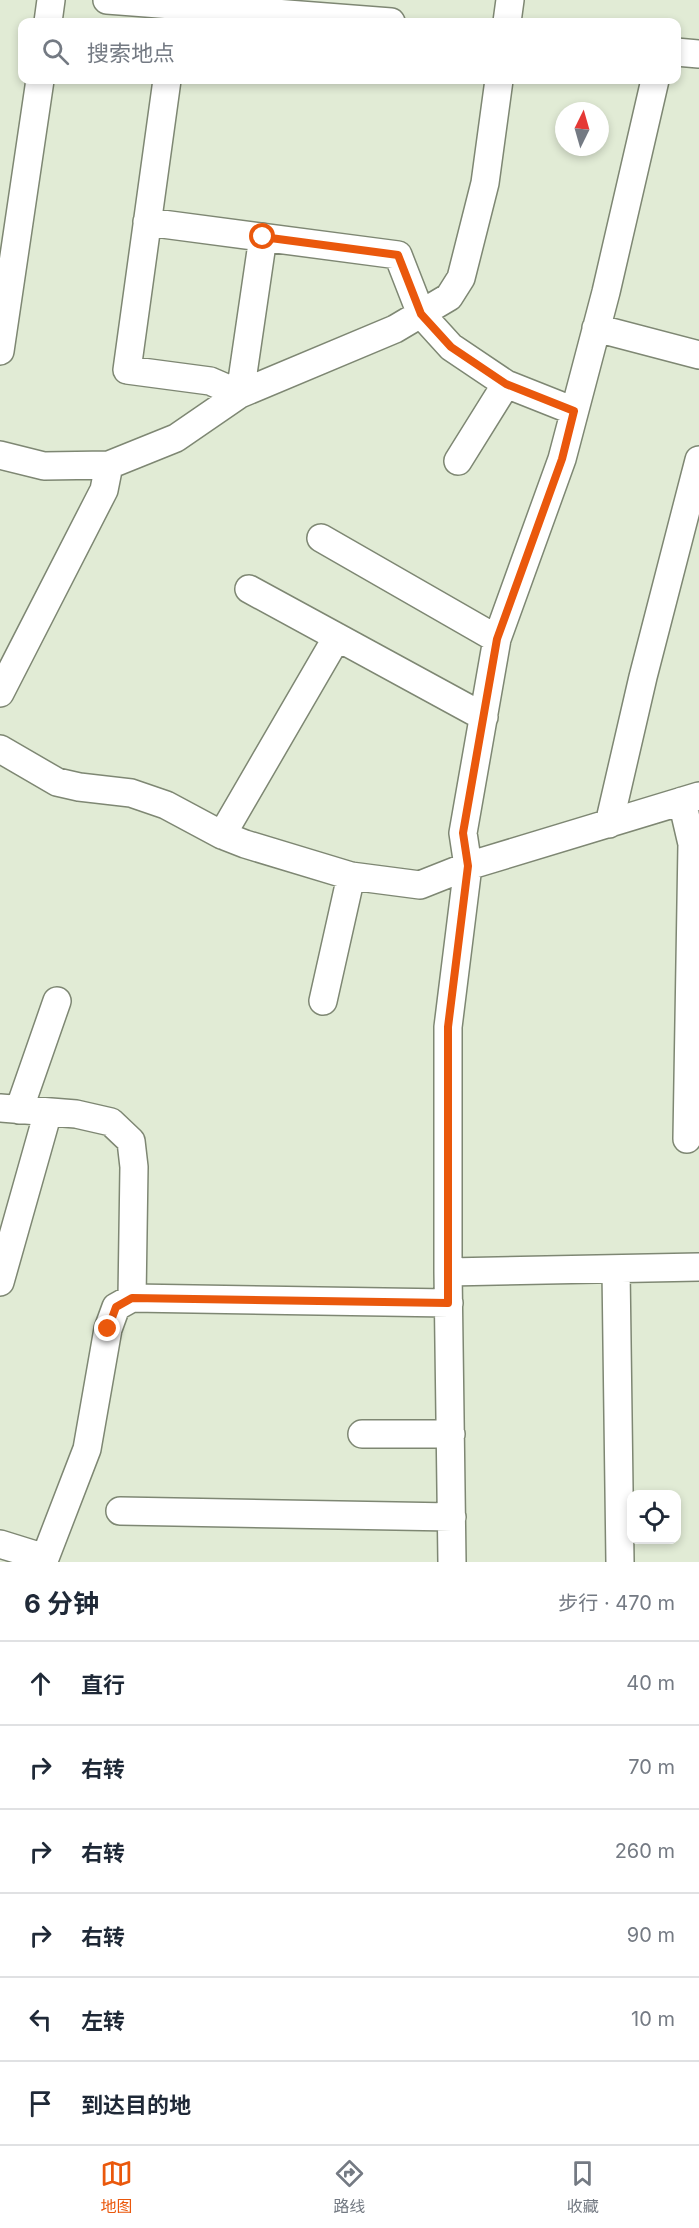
<!DOCTYPE html>
<html lang="zh">
<head>
<meta charset="utf-8">
<style>
  :root { --surface:#fff; --page:#f2f2f3; --text:#1f2937; --muted:#747a83; --line:#e0e1e3; --accent:#ea580c }
  body { margin:0; font-family:Inter,"Noto Sans SC",sans-serif; background:var(--page); color:var(--text) }
  .controls { position:absolute; right:18px; bottom:18px; display:grid; overflow:hidden; border-radius:12px; box-shadow:0 3px 9px #0003 }
  .controls button { width:54px; height:54px; display:grid; place-items:center; padding:0; border:0; border-bottom:2px solid var(--line); background:var(--surface); color:var(--text); font:30px sans-serif }
  .compass { position:absolute; left:555px; top:102px; width:54px; height:54px; border-radius:50%; background:var(--surface); box-shadow:0 3px 9px #0003; rotate:5deg }
  .stop { position:absolute; width:18px; height:18px; margin:-14px; border:4px solid #ea580c; border-radius:50%; background:#fff }
  .stop.end { background:#ea580c; border-color:#fff; box-shadow:0 2px 6px #0008 }
  .list { margin:0; padding:0; list-style:none }
  h2 { display:flex; justify-content:space-between; align-items:center; height:78px; margin:0; padding:0 24px; font-size:26px }
  h2 small { font-size:20px; font-weight:400; color:var(--muted) }
  .list li { display:grid; grid-template-columns:39px 1fr auto; gap:18px; align-items:center; box-sizing:border-box; height:84px; padding:0 24px; border-top:2px solid var(--line) }
  .list b { display:block; font-size:22px; white-space:nowrap }
  .list em { font-size:20px; font-style:normal; color:var(--muted) }
  .icon { flex:none; width:33px; height:33px; fill:none; stroke:currentColor; stroke-width:2; stroke-linecap:round; stroke-linejoin:round }
  .map { position:relative; flex:none; width:699px; height:1562px; overflow:hidden }
  .search { position:absolute; background:var(--surface); box-shadow:0 3px 9px #0003; left:18px; right:18px; top:18px; height:66px; display:flex; align-items:center; gap:15px; box-sizing:border-box; padding:0 21px; border-radius:12px; color:var(--muted); font-size:22px }
  .sheet { height:582px; background:var(--surface) }
  nav { display:flex; justify-content:space-around; align-items:center; box-sizing:border-box; height:84px; border-top:2px solid var(--line); background:var(--surface); font-size:16px; color:var(--muted) }
  nav a { display:grid; justify-items:center; gap:3px }
  nav .on { color:var(--accent) }
  .map>svg:first-child { display:block }
</style>
</head>
<body>
<div class="map">
<svg width="699" height="1562" viewBox="0 0 699 1562">
  <rect width="100%" height="100%" fill="#e1ebd5"/>
  <g fill="none" stroke-linecap="round" stroke-linejoin="round">
    <!-- minor casing -->
    <g stroke="#7e8773" stroke-width="30">
      <path id="minor" d="M 107,0 L 391,22
        M 48,22 L 51,0
        M 507,22 L 510,0
        M 676,52 L 699,54
        M 167,80 L 127,370 L 210,381 L 240,394 L 263,237
        M 147,222 L 398,255 L 421,314 L 451,347 L 506,384 L 574,411
        M 596,328 L 699,355
        M 0,351 L 40,80
        M 0,455 L 44,466 L 109,465 L 176,438 L 240,394 L 395,329 L 449,297 L 461,278 L 485,183 L 499,80
        M 458,461 L 506,384
        M 321,538 L 497,639
        M 249,589 L 484,717
        M 0,693 L 104,490 L 109,465
        M 0,749 L 57,782 L 79,787 L 131,793 L 166,805 L 222,835 L 245,844 L 351,876 L 420,885 L 468,866 L 699,796
        M 682,801 L 692,844 L 687,1139
        M 609,824 L 643,677 L 699,460
        M 222,835 L 337,637
        M 323,1001 L 351,876
        M 0,1108 L 76,1114 L 111,1122 L 131,1141 L 134,1167 L 132,1298
        M 19,1110 L 57,1001
        M 616,1269 L 620,1562
        M 448,1272 L 699,1267
        M 0,1282 L 48,1112
        M 362,1434 L 451,1434
        M 120,1511 L 452,1517
        M 0,1544 L 45,1558 L 87,1449 L 108,1329 L 116,1307 L 132,1298 L 449,1303
        M 452,1562 L 448,1272 L 448,1027 L 468,866 L 463,833 L 497,639 L 562,459 L 606,292 L 655,80"/>
    </g>
    <!-- minor -->
    <use href="#minor" stroke="#fff" stroke-width="27"/>
  </g>
  <g fill="none" stroke-linecap="round" stroke-linejoin="round">
    <!-- route -->
    <path stroke="#ea580c" stroke-width="8" d="M 108,1329 L 116,1307 L 132,1298 L 448,1303 L 448,1027 L 468,866 L 463,833 L 497,639 L 562,459 L 574,411 L 506,384 L 451,347 L 421,314 L 398,255 L 263,237"/>
  </g>
</svg>
<div class="controls">
<button><svg class="icon" aria-label="locate" viewBox="0 0 24 24"><circle cx="12" cy="12" r="6"/><path d="M12 2v4M12 18v4M2 12h4M18 12h4"/></svg></button>
</div>
<svg class="compass" viewBox="-18 -18 36 36"><path d="M0-13l5 13h-10z" fill="#e53935"/><path d="M0 13l5-13h-10z" fill="#747a83"/></svg>
<div class="stop" style="left:263px;top:237px"></div>
<div class="stop end" style="left:108px;top:1329px"></div>
<div class="search"><svg class="icon" aria-label="search" viewBox="0 0 24 24"><circle cx="10" cy="10" r="6"/><path d="M15 15l6 6"/></svg>搜索地点</div>
</div>
<section class="sheet">
<h2>6 分钟<small>步行 · 470 m</small></h2>
<ul class="list">
<li><svg class="icon" aria-label="ahead" viewBox="0 0 24 24"><path d="M12 20V5M6 11l6-6 6 6"/></svg><div><b>直行</b></div><em>40 m</em></li>
<li><svg class="icon" aria-label="right" viewBox="0 0 24 24"><path d="M7 20v-9h11M14 6l5 5-5 5"/></svg><div><b>右转</b></div><em>70 m</em></li>
<li><svg class="icon" aria-label="right" viewBox="0 0 24 24"><path d="M7 20v-9h11M14 6l5 5-5 5"/></svg><div><b>右转</b></div><em>260 m</em></li>
<li><svg class="icon" aria-label="right" viewBox="0 0 24 24"><path d="M7 20v-9h11M14 6l5 5-5 5"/></svg><div><b>右转</b></div><em>90 m</em></li>
<li><svg class="icon" aria-label="left" viewBox="0 0 24 24"><path d="M17 20v-9H6M10 6l-5 5 5 5"/></svg><div><b>左转</b></div><em>10 m</em></li>
<li><svg class="icon" aria-label="arrive" viewBox="0 0 24 24"><path d="M6 21V4h12l-3 4 3 4H6"/></svg><div><b>到达目的地</b></div></li>
</ul>
</section>
<nav>
<a class="on"><svg class="icon" aria-label="map" viewBox="0 0 24 24"><path d="M3 6l6-2 6 2 6-2v14l-6 2-6-2-6 2zM9 4v14M15 6v14"/></svg>地图</a>
<a><svg class="icon" aria-label="directions" viewBox="0 0 24 24"><path d="M12 3l9 9-9 9-9-9zM9 14v-3h6M13 9l2 2-2 2"/></svg>路线</a>
<a><svg class="icon" aria-label="saved" viewBox="0 0 24 24"><path d="M7 4h10v16l-5-4-5 4z"/></svg>收藏</a>
</nav>
</body>
</html>
